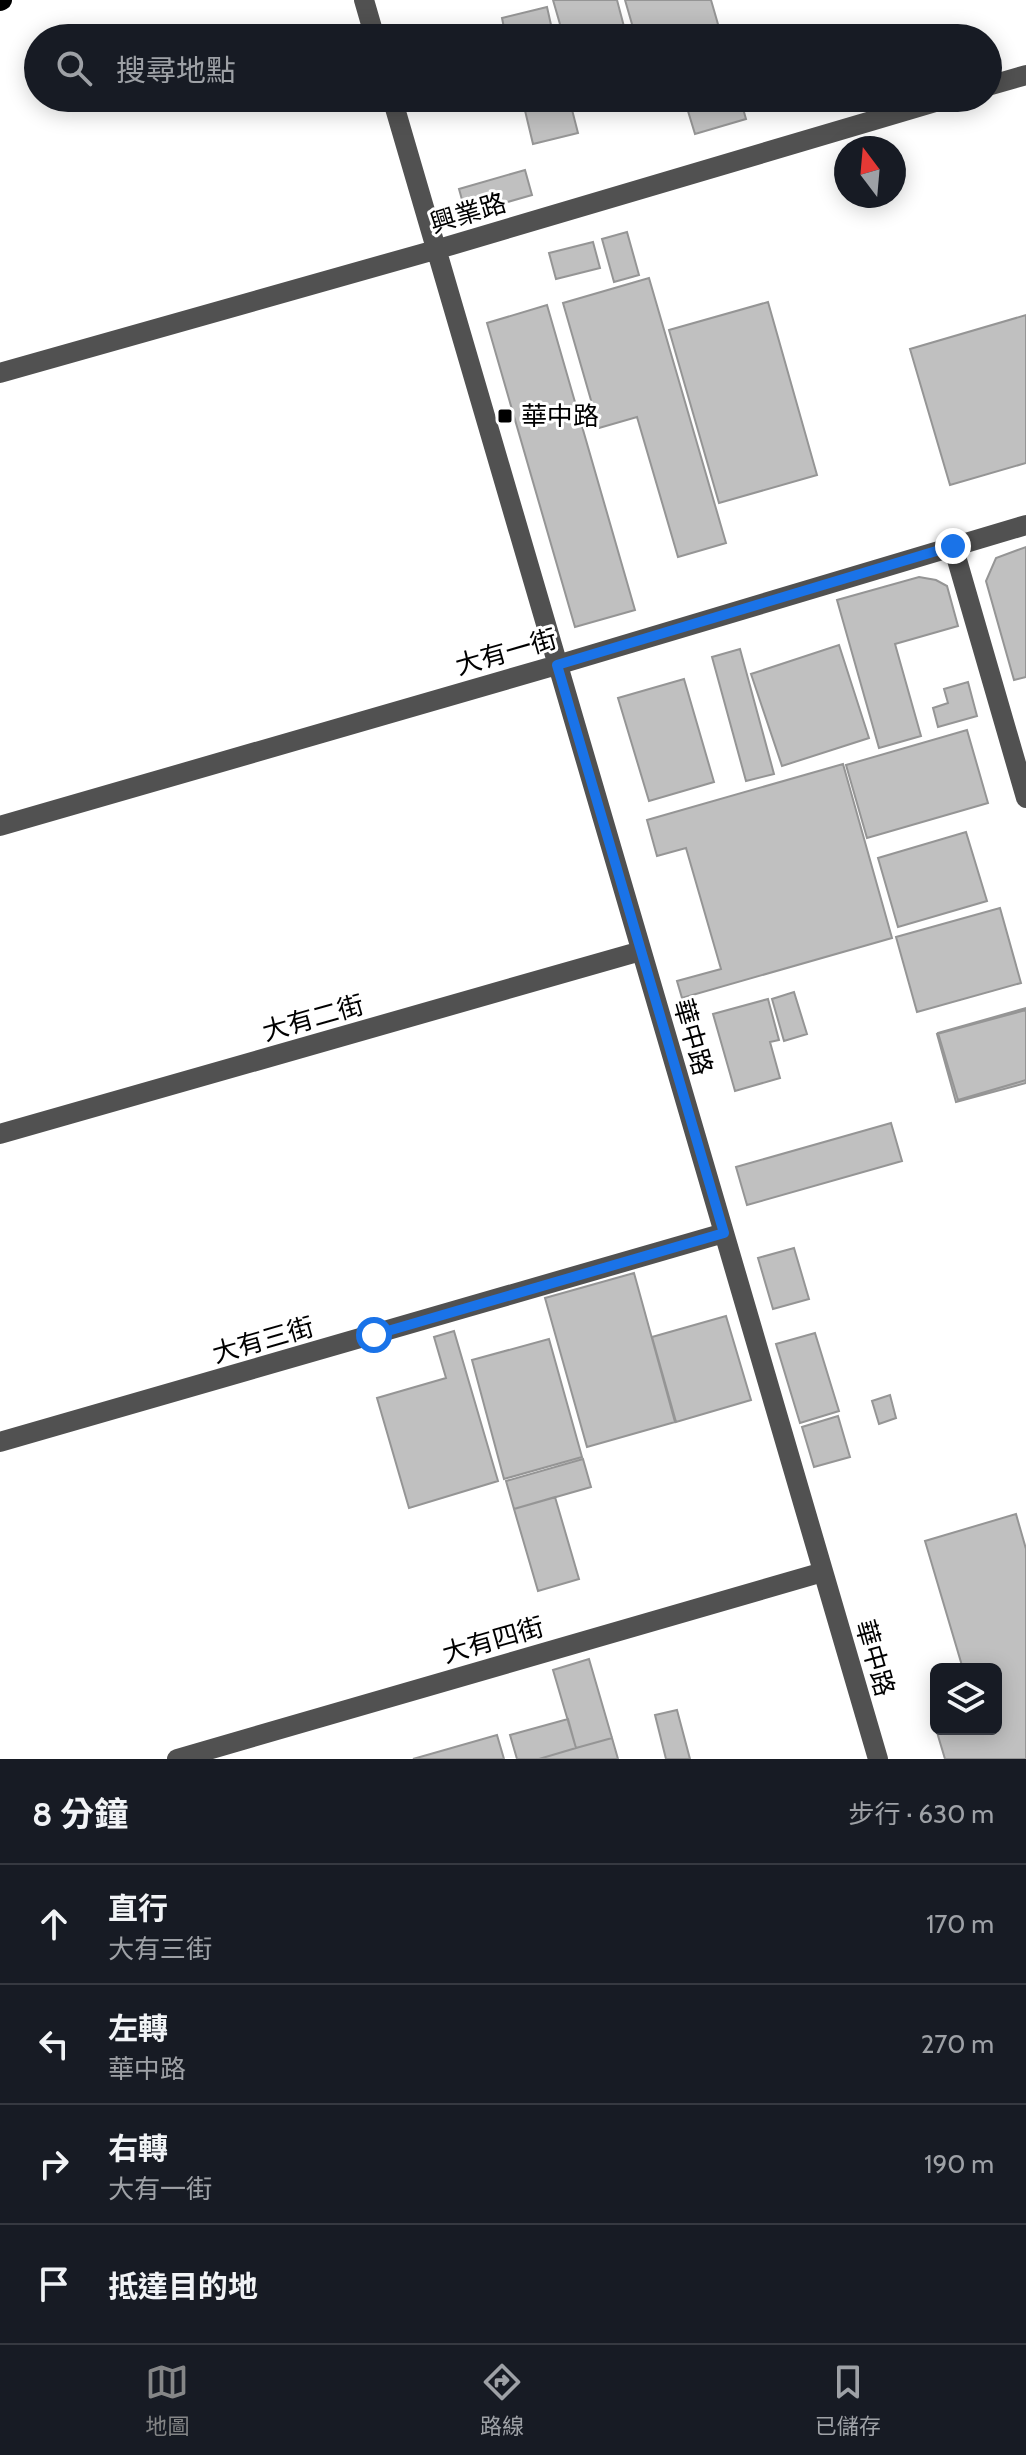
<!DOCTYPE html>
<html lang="zh-TW">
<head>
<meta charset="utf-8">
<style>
  :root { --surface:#171b24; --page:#242831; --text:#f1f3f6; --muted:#9ea1a6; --line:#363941; --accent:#858687 }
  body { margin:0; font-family:Cabin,"Noto Sans TC",sans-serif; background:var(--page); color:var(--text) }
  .controls { position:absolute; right:24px; bottom:24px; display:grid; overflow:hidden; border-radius:12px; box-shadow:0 4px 20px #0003 }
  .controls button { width:72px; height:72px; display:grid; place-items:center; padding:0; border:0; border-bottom:2px solid var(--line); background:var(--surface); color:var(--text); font:40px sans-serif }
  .compass { position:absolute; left:834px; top:136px; width:72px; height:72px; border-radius:50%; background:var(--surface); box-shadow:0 4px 20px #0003; rotate:344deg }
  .stop { position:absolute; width:24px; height:24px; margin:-18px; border:6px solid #1a73e8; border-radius:50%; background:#fff }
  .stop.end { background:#1a73e8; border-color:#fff; box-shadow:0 2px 8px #0008 }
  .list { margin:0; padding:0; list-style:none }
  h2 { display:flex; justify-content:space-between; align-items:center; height:104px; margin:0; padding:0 32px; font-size:34px }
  h2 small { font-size:26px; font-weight:400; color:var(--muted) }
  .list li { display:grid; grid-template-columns:52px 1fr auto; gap:24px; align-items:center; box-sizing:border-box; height:120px; padding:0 32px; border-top:2px solid var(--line) }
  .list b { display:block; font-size:30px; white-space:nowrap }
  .list p { margin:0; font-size:26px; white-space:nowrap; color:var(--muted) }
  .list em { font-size:26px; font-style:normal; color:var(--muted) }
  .icon { flex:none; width:44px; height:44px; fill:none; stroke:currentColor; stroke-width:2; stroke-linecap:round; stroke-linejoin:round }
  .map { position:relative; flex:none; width:1026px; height:1759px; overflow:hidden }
  .search { position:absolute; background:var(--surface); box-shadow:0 4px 20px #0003; left:24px; right:24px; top:24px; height:88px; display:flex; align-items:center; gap:20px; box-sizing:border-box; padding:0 28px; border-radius:44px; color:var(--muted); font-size:30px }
  .sheet { height:584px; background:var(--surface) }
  nav { display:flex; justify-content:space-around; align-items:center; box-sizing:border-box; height:112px; border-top:2px solid var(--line); background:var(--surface); font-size:22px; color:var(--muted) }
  nav a { display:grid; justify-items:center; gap:4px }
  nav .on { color:var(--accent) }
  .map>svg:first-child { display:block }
</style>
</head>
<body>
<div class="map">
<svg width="1026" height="1759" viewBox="0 0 1026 1759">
  <rect width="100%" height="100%" fill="#fff"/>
  <!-- building -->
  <path fill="#c0c0c0" stroke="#959595" stroke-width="2" d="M 553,0 L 617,0 L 627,38 L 564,38 Z
    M 625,0 L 711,0 L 722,38 L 636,38 Z
    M 547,7 L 554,38 L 506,38 L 502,18 Z
    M 522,98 L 569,98 L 578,133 L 533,144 Z
    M 684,98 L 740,98 L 746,119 L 695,134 Z
    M 525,170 L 532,195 L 466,214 L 459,189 Z
    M 627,232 L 639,275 L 614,282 L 602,239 Z
    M 593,242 L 600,268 L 556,279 L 549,253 Z
    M 649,278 L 726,543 L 678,557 L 637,417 L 599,428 L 563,303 Z
    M 768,302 L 817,475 L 719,503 L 669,330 Z
    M 547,305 L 635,610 L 575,627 L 487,323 Z
    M 1026,315 L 1026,463 L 950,485 L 910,349 Z
    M 1026,547 L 1026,677 L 1014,680 L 986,581 L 996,558 Z
    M 919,577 L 936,580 L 947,586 L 958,626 L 895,644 L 921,736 L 879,748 L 837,600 Z
    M 839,645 L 869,738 L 782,766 L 751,674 Z
    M 740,649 L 774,774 L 746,781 L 712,657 Z
    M 684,679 L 714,782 L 649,801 L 618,698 Z
    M 968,682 L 977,716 L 938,727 L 933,708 L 948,703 L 944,689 Z
    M 967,730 L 988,803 L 867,838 L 846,765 Z
    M 843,764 L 892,938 L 682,998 L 677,981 L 721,969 L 686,848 L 657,856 L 647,820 Z
    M 966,832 L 987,901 L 898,927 L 878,858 Z
    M 1000,908 L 1021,983 L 917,1012 L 896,937 Z
    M 794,992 L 807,1034 L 784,1041 L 772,999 Z
    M 768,999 L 779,1040 L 770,1042 L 780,1078 L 735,1091 L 713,1014 Z
    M 1026,1008 L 1026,1080 L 958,1100 L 938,1033 Z
    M 1026,1010 L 1026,1083 L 956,1102 L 937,1034 Z
    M 891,1123 L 902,1161 L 747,1205 L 736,1167 Z
    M 794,1248 L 809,1299 L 773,1309 L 758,1258 Z
    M 634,1273 L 675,1422 L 587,1447 L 545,1298 Z
    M 726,1316 L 751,1400 L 676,1422 L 652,1337 Z
    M 454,1331 L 498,1481 L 409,1508 L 377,1398 L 446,1378 L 434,1337 Z
    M 815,1333 L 839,1411 L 800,1423 L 776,1344 Z
    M 549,1339 L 582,1457 L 504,1479 L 472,1360 Z
    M 890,1395 L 896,1418 L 879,1424 L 872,1401 Z
    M 838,1416 L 850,1457 L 814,1467 L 802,1427 Z
    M 583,1459 L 591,1487 L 514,1509 L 506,1481 Z
    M 555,1497 L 579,1579 L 538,1591 L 514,1509 Z
    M 1016,1514 L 1026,1549 L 1026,1759 L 945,1759 L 933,1719 L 936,1718 L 936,1729 L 996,1729 L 996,1669 L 963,1669 L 925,1541 Z
    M 589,1659 L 612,1738 L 576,1748 L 553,1670 Z
    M 677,1710 L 690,1759 L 666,1759 L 655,1715 Z
    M 568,1719 L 576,1748 L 539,1759 L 517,1759 L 510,1735 Z
    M 497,1735 L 504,1759 L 413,1759 Z
    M 612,1738 L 618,1759 L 539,1759 L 576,1748 Z"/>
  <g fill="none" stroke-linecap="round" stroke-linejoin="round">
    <!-- minor -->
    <path stroke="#515151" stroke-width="20" d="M 364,0 L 375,38
      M 988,86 L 1026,75
      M 392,98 L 878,1759
      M 0,373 L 435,250 L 949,98
      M 953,546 L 1026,798
      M 0,826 L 557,665 L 1026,525
      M 0,1134 L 641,951
      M 0,1442 L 724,1233
      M 177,1759 L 823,1572"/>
    <!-- major -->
    <path stroke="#000" stroke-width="20" d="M 0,1 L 2,0"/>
  </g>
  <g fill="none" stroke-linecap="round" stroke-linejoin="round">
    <!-- route -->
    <path stroke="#1a73e8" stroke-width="10" d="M 374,1335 L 724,1233 L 557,665 L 953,546"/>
  </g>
  <!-- markers -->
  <rect fill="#000" stroke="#fff" stroke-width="3" x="497" y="408" width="16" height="16" rx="4"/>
  <g text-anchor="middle" stroke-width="6" stroke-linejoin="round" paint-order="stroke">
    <!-- street labels -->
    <g font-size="26" fill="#000" stroke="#fff">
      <text transform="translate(468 213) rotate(-17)" y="9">興業路</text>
      <text transform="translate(506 652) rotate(-16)" y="9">大有一街</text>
      <text transform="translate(313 1018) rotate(-16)" y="9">大有二街</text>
      <text transform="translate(693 1037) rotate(74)" y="9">華中路</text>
      <text transform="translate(263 1340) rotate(-16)" y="9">大有三街</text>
      <text transform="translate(493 1640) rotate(-16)" y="9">大有四街</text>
      <text transform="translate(875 1658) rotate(74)" y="9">華中路</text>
    </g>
    <!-- poi labels -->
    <g font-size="26" fill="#000" stroke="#fff" text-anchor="start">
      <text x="521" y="425">華中路</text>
    </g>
  </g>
</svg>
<div class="controls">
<button><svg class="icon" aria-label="layers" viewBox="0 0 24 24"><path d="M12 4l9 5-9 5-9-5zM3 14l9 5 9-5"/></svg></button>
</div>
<svg class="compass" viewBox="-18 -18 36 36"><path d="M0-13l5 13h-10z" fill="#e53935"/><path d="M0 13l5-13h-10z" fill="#9ea1a6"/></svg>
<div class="stop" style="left:374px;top:1335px"></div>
<div class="stop end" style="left:953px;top:546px"></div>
<div class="search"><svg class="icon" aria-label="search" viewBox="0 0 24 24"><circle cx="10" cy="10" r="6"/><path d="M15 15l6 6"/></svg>搜尋地點</div>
</div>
<section class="sheet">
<h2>8 分鐘<small>步行 · 630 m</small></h2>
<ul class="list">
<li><svg class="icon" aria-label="ahead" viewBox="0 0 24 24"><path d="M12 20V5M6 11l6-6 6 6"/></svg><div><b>直行</b><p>大有三街</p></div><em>170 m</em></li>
<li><svg class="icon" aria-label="left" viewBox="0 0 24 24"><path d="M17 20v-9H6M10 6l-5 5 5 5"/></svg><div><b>左轉</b><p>華中路</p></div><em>270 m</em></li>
<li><svg class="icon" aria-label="right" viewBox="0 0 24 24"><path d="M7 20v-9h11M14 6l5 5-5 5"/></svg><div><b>右轉</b><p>大有一街</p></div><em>190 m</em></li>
<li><svg class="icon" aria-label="arrive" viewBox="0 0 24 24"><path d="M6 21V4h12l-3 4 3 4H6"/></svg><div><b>抵達目的地</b></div></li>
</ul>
</section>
<nav>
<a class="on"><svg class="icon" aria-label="map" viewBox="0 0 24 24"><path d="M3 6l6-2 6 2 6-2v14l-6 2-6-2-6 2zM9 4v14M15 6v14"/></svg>地圖</a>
<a><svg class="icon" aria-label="directions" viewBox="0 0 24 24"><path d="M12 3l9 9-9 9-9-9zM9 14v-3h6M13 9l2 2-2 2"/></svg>路線</a>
<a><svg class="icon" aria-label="saved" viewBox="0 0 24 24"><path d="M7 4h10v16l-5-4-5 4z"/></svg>已儲存</a>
</nav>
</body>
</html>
